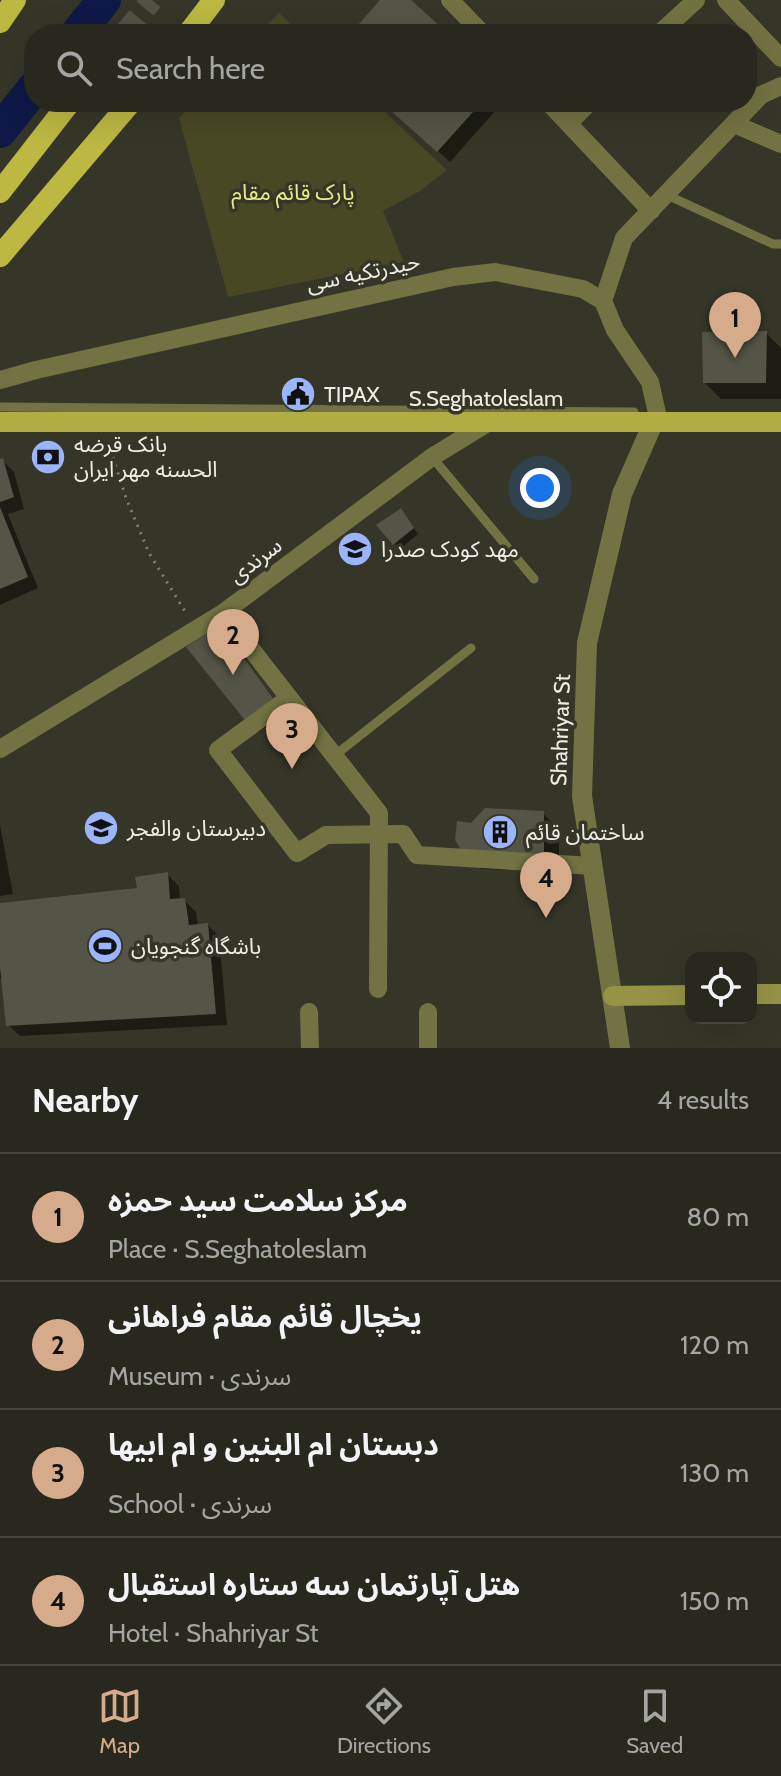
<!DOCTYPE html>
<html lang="en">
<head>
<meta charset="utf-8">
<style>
  :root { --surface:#28281e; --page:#34342b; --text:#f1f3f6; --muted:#a5a6a4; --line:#44443c; --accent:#d6ab8b }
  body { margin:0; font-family:Cabin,"Noto Sans Arabic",sans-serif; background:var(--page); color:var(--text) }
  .controls { position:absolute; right:24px; bottom:24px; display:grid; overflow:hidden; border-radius:16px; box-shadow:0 8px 32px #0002 }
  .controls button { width:72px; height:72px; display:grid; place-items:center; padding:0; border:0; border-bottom:2px solid var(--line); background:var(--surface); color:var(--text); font:40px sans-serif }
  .you { position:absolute; left:540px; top:488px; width:28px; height:28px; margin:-20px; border:6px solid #fff; border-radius:50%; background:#1a73e8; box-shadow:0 0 0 12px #1a73e833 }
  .badge { display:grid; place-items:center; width:52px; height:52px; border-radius:50%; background:var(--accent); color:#111; font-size:26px; font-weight:700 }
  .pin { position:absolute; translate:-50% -66px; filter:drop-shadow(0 2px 4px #0008) }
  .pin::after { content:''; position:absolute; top:42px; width:28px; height:24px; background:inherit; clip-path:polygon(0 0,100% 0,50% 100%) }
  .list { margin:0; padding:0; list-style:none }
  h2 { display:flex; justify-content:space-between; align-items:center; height:104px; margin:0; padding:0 32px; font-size:34px }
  h2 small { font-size:26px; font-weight:400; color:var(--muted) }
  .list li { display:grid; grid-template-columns:52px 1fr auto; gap:24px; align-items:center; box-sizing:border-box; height:128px; padding:0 32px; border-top:2px solid var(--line) }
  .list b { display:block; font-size:30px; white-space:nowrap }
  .list p { margin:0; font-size:26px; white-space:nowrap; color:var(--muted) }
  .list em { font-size:26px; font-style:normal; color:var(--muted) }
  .icon { flex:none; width:44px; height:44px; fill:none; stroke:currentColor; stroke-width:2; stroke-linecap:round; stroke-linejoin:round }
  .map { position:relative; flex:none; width:781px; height:1048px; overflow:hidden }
  .search { position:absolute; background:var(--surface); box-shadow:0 8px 32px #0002; left:24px; right:24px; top:24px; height:88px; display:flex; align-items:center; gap:20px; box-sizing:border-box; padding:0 28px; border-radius:32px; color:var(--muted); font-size:30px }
  .sheet { height:616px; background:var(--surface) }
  nav { display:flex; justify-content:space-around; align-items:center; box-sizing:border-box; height:112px; border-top:2px solid var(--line); background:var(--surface); font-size:22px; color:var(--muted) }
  nav a { display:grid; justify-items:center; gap:4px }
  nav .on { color:var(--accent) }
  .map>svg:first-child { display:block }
</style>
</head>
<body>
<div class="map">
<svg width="781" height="1048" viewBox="0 0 781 1048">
  <rect width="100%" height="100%" fill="#363628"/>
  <!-- green -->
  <path fill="#494825" d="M 279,13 L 301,34 L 258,34 Z
    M 194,102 L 374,102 L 447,170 L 420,191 L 383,211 L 404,262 L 228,297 L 179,118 Z"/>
  <!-- shadow -->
  <path fill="#0007" d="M 383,102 L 503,102 L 450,162 Z
    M 766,333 L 781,348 L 781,399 L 721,399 L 705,383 Z
    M 2,460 L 14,472 L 24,509 L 8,514 L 38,588 L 0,605 L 0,461 Z
    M 401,511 L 418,534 L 400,549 L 394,543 Z
    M 220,628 L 284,713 L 259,732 L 250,723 Z
    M 543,813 L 559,830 L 559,872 L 481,869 L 464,852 L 471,825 Z
    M 0,825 L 13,894 L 0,896 Z
    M 167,874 L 179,886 L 180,901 L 184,900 L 196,912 L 198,926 L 208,925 L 219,936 L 227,1025 L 20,1036 L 8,1025 L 4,978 L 0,979 L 0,905 L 139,890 Z"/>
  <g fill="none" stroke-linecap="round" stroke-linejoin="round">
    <!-- river -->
    <path stroke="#0e1947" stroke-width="34" d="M 77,34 L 104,0
      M 0,131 L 34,88"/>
  </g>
  <!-- building -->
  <path fill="#545546" d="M 380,0 L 411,0 L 449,34 L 350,34 Z
    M 381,102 L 482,102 L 437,152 Z
    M 767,331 L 766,383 L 703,383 L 702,332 Z
    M 3,458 L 14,497 L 0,502 L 0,459 Z
    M 0,507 L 28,577 L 0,589 Z
    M 401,508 L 414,528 L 393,545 L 376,525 Z
    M 220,625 L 277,704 L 248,724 L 186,647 Z
    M 485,808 L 544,811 L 544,856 L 463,853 L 455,840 L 457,821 L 471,823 Z
    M 168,872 L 170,899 L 185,898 L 189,925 L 208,923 L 216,1014 L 6,1026 L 0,967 L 0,903 L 137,888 L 135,877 Z"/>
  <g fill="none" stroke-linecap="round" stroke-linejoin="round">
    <!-- trunk-tunnel -->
    <path stroke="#525244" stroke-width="22" stroke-dasharray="22 11" stroke-linecap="butt" d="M 124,34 L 152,0"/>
    <!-- path -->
    <path stroke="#818175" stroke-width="3" stroke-dasharray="2 6" stroke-linecap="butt" d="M 108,442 L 126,498 L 149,553 L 186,613"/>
    <!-- service -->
    <path stroke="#727242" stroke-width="9" d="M 667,195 L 773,244 L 781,244
      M 0,407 L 634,412
      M 432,457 L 534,579
      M 334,756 L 471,648"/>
    <!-- minor -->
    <path stroke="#727242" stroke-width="18" d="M 450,0 L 483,34
      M 726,0 L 781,58
      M 659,34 L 696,0
      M 548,102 L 651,211
      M 569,123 L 590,102
      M 734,124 L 781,144
      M 603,301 L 624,238 L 761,95 L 781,86
      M 0,380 L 36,370 L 453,277 L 495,272 L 583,289 L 603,301 L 615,330 L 650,382 L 657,413 L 654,421
      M 223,613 L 379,813 L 378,989
      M 289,698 L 218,750 L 297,853 L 326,835 L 403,834 L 417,855 L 592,866
      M 0,749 L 223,613 L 432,457 L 489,422
      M 309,1012 L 310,1048
      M 428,1012 L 428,1048"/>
    <!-- tertiary -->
    <path stroke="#727242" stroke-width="20" d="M 620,1048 L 582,796 L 587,643 L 622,494 L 654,421"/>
    <!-- secondary -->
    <path stroke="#959345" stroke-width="20" d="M 751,994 L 781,994
      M 613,996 L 691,995"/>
    <!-- primary -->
    <path stroke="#b0ad44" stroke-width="20" d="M 0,422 L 781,422"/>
    <!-- trunk -->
    <path stroke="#bcb842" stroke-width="22" d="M 0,22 L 15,0
      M 188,34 L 214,0
      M 0,192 L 70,102
      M 0,256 L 131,102"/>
  </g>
  <!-- icons -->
  <defs>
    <g id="civic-disc" transform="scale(1.8)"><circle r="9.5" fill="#9bb5fd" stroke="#363628"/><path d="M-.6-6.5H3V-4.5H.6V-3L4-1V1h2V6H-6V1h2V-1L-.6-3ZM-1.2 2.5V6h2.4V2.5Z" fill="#111"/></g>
    <g id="bank-disc" transform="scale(1.8)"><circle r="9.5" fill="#9bb5fd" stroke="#363628"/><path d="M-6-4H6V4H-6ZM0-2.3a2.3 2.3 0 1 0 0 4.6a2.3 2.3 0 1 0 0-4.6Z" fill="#111"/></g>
    <g id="school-disc" transform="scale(1.8)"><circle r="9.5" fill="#9bb5fd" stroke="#363628"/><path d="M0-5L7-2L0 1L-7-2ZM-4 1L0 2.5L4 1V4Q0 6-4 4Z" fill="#111"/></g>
    <g id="building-disc" transform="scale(1.8)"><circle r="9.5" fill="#9bb5fd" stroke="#363628"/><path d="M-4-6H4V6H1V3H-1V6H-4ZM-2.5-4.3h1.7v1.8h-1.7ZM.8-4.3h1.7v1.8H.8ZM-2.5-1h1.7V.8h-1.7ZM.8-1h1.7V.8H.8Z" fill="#111"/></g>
    <g id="stadium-disc" transform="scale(1.8)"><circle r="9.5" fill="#9bb5fd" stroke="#363628"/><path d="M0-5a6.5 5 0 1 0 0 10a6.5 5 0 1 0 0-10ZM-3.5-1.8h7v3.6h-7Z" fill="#111"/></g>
  </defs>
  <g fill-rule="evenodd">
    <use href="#civic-disc" x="298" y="394"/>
    <use href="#bank-disc" x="48" y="457"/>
    <use href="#school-disc" x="355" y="549"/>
    <use href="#school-disc" x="101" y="828"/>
    <use href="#building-disc" x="500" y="832"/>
    <use href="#stadium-disc" x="105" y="946"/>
  </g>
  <g text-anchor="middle" stroke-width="7" stroke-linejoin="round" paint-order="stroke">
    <!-- park labels -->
    <g font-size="22" fill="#ebe989" stroke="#363628">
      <text x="293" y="200">پارک قائم مقام</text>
    </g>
    <!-- street labels -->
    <g font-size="22" fill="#eeeee6" stroke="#363628">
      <text transform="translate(363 272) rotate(-12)" y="8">حیدرتکیه سی</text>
      <text x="486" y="406">S.Seghatoleslam</text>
      <text transform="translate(255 560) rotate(-37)" y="8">سرندی</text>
      <text transform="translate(560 730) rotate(-88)" y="8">Shahriyar St</text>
    </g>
    <!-- poi labels -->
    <g font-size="22" fill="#eeeee6" stroke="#363628" text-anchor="start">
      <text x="324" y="402">TIPAX</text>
      <text x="74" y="452">بانک قرضه<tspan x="74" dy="25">الحسنه مهر ایران</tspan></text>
      <text x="381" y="557">مهد کودک صدرا</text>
      <text x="127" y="836">دبیرستان والفجر</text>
      <text x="526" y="840">ساختمان قائم</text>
      <text x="131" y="954">باشگاه گنجویان</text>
    </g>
  </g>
</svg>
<div class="controls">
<button><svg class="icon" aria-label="locate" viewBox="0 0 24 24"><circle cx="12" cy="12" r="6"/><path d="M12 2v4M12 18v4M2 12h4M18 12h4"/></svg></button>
</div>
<div class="you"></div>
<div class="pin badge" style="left:735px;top:358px">1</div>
<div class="pin badge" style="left:233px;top:675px">2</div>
<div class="pin badge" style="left:292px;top:769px">3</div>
<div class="pin badge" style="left:546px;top:918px">4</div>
<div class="search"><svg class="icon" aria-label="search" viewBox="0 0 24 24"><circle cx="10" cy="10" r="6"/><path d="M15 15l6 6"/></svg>Search here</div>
</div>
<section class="sheet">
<h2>Nearby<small>4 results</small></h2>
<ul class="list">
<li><span class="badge">1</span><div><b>مرکز سلامت سید حمزه</b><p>Place · S.Seghatoleslam</p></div><em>80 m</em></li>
<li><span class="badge">2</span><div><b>یخچال قائم مقام فراهانی</b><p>Museum · سرندی</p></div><em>120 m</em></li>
<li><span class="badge">3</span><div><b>دبستان ام البنین و ام ابیها</b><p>School · سرندی</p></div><em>130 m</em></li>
<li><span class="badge">4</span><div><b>هتل آپارتمان سه ستاره استقبال</b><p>Hotel · Shahriyar St</p></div><em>150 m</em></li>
</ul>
</section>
<nav>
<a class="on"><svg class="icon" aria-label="map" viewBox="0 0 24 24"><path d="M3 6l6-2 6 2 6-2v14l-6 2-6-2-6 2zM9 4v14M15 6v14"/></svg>Map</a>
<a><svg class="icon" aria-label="directions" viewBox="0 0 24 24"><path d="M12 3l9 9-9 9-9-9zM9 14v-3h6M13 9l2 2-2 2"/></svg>Directions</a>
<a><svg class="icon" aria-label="saved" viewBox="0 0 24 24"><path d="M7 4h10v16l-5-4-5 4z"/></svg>Saved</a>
</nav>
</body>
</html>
